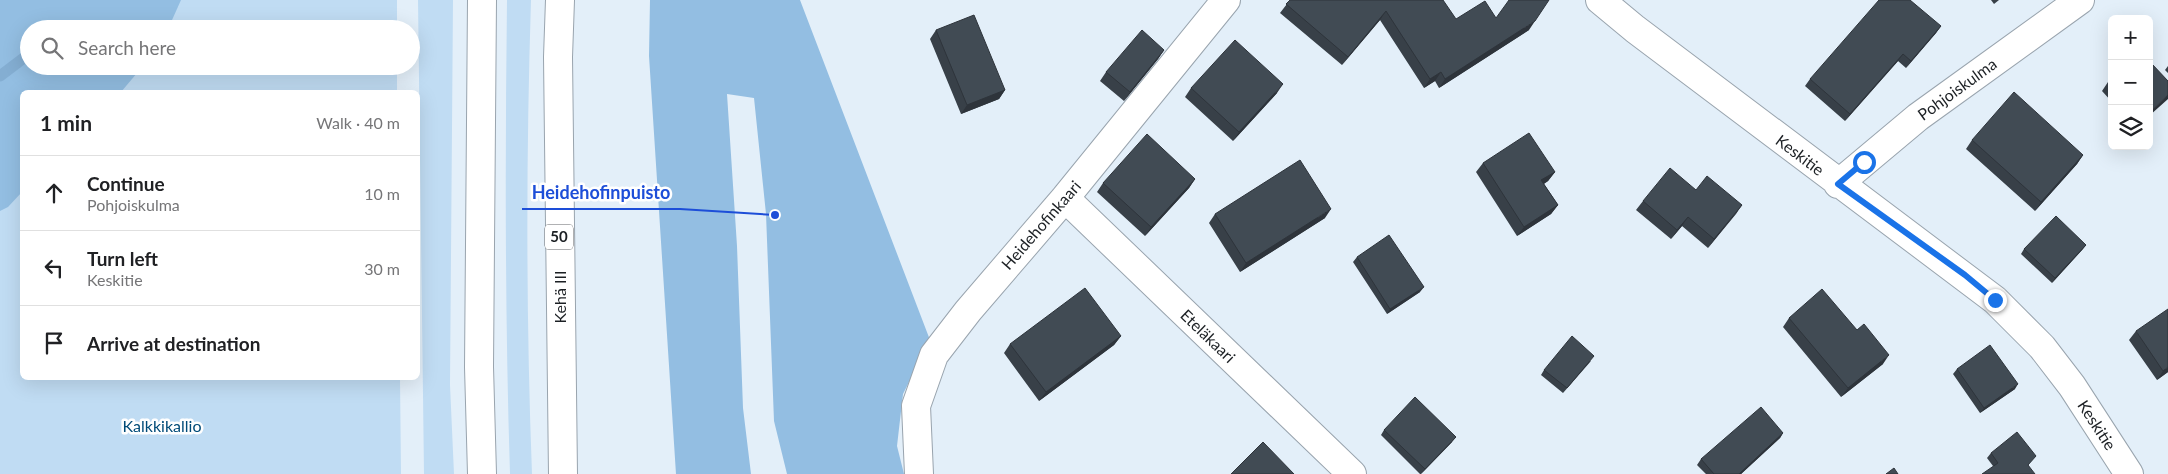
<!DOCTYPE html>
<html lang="en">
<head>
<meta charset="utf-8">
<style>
  :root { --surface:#fff; --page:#f6f6f6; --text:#202124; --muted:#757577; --line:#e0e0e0 }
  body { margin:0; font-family:Lato,sans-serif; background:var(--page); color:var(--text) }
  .controls { position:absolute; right:15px; top:15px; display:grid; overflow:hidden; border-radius:8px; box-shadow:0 5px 20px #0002 }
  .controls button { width:45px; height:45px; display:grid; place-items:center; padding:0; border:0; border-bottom:1px solid var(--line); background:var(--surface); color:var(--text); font:25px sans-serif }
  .stop { position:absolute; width:15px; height:15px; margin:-11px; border:4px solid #1a73e8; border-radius:50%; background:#fff }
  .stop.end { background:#1a73e8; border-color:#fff; box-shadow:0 1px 5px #0008 }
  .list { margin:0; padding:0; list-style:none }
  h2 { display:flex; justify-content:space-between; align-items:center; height:65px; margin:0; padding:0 20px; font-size:21px }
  h2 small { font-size:16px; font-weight:400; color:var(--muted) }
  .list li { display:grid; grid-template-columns:32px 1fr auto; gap:15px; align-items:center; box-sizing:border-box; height:75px; padding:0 20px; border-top:1px solid var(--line) }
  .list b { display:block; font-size:19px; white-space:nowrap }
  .list p { margin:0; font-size:16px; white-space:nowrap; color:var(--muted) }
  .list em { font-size:16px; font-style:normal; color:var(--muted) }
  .icon { flex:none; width:28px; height:28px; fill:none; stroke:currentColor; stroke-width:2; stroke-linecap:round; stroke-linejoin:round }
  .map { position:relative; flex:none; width:2168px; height:474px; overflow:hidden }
  .search { position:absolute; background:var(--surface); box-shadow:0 5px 20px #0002; left:20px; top:20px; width:400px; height:55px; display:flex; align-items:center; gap:12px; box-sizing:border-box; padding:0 18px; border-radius:28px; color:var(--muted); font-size:19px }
  .panel { position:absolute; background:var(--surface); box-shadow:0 5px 20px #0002; left:20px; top:90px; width:400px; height:290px; border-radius:8px }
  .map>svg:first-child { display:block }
</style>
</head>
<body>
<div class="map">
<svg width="2168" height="474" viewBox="0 0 2168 474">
  <rect width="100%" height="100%" fill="#e3eff9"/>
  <!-- green -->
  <path fill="#c0dcf3" d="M 0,0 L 397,0 L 397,29 L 29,29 L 29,66 L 397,66 L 397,92 L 22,92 L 22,378 L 400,378 L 401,474 L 0,474 Z
    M 418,0 L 453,0 L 450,385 L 454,474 L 424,474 Z
    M 507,0 L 531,0 C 526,158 526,316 532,474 L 510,474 C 505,316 505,158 507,0 Z"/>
  <!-- forest -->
  <path fill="#93bee2" d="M 0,0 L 181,0 L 168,29 L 29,29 L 29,66 L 143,66 L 121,92 L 22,92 L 22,192 L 8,207 L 0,211 Z
    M 650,0 L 800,0 L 930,340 L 903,394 L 897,446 L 904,474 L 787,474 L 774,421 L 766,214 L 754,98 L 727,94 L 737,246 L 743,408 L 751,474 L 676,474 L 649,56 Z"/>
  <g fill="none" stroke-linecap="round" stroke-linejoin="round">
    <!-- stream -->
    <path stroke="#84aed2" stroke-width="11" d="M 0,76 L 29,54"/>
    <!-- street casing -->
    <g stroke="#99a4ae" stroke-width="30">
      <path id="street" d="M 1600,0 L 1635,29 L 1995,300 L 2042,347 L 2072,386 L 2129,474
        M 1838,184 L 1918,117 L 2080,0
        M 1065,198 L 1352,474
        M 919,474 L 916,406 L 934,355 L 968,311 L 1065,198 L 1226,0"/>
    </g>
    <!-- highway casing -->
    <g stroke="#99a4ae" stroke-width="30">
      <path id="highway" d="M 560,0 L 558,57 L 563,474
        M 482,474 L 479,367 L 482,0"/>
    </g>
    <!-- street -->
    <use href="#street" stroke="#fff" stroke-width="28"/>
    <!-- highway -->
    <use href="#highway" stroke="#fff" stroke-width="28"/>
  </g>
  <!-- wall -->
  <path fill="#384048" d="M 1290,0 L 1456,19 L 1496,18 L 1529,30 L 1439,88 L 1435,81 L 1424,88 L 1380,20 L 1342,65 L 1280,13 Z
    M 1991,0 L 1999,0 L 1994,4 Z
    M 1941,26 L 1936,33 L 1906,68 L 1898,61 L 1845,121 L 1805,86 L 1810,79 Z
    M 936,30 L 1005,90 L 999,99 L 961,114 L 930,39 Z
    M 1164,50 L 1158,59 L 1124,101 L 1100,81 L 1106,72 Z
    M 2168,66 L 2168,73 L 2165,70 Z
    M 2112,79 L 2112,102 L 2102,91 L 2108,82 Z
    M 1191,88 L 1277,93 L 1233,141 L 1185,97 Z
    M 1972,140 L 2083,155 L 2077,164 L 2035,211 L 1966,149 Z
    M 1483,163 L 1555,172 L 1548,181 L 1544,184 L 1558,205 L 1551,214 L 1517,236 L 1476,172 Z
    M 1195,179 L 1189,188 L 1145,236 L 1097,192 L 1103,183 Z
    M 1696,190 L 1742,205 L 1708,248 L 1682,226 L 1671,239 L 1636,210 L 1643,201 Z
    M 1215,214 L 1325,218 L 1240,272 L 1209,223 Z
    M 2086,245 L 2082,250 L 2052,283 L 2021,254 L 2024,249 Z
    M 1357,257 L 1420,292 L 1387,314 L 1353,262 Z
    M 1789,318 L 1857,330 L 1883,364 L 1841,397 L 1783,327 Z
    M 2136,331 L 2168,372 L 2157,380 L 2129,340 Z
    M 1121,336 L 1114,345 L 1039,401 L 1004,353 L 1010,344 Z
    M 1591,361 L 1563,393 L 1541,375 L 1544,370 Z
    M 1957,369 L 2015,389 L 1980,413 L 1953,374 Z
    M 1384,430 L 1452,442 L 1421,474 L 1420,474 L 1381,435 Z
    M 1783,433 L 1780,438 L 1741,474 L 1706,474 L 1697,465 L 1701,459 Z
    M 1991,453 L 2029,465 L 1993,466 L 1987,458 Z"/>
  <!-- shaded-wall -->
  <path fill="#2e343b" d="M 1386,11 L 1380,20 L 1342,65 L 1348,57 Z
    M 1535,21 L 1529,30 L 1439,88 L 1445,79 Z
    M 1941,26 L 1936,33 L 1906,68 L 1911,61 Z
    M 1164,50 L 1158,59 L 1124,101 L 1130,92 Z
    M 1903,54 L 1898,61 L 1845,121 L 1850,114 Z
    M 1441,72 L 1435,81 L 1424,88 L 1430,79 Z
    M 1283,84 L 1277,93 L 1233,141 L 1239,132 Z
    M 1005,90 L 999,99 L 961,114 L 967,105 Z
    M 2168,95 L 2168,99 L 2149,116 L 2149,113 Z
    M 2083,155 L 2077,164 L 2035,211 L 2041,202 Z
    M 1555,172 L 1548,181 L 1535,189 L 1541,180 Z
    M 1195,179 L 1189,188 L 1145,236 L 1151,227 Z
    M 1558,205 L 1551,214 L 1517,236 L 1524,227 Z
    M 1742,205 L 1736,214 L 1708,248 L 1714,239 Z
    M 1331,209 L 1325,218 L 1240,272 L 1246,263 Z
    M 1688,217 L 1682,226 L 1671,239 L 1677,230 Z
    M 2086,245 L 2082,250 L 2052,283 L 2055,278 Z
    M 1424,287 L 1420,292 L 1387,314 L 1390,309 Z
    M 1121,336 L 1114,345 L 1039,401 L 1046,392 Z
    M 1889,355 L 1883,364 L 1841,397 L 1848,388 Z
    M 2168,367 L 2168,372 L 2157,380 L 2163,371 Z
    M 2018,384 L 2015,389 L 1980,413 L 1984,408 Z
    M 1783,433 L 1780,438 L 1741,474 L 1739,474 Z
    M 1456,437 L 1452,442 L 1421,474 L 1425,469 Z"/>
  <!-- building -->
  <path fill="#414b54" stroke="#2e343b" d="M 1290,0 L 1443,0 L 1456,19 L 1485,1 L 1496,18 L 1509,0 L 1549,0 L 1535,21 L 1445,79 L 1441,72 L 1430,79 L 1386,11 L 1348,57 L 1286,4 Z
    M 1879,0 L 1910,0 L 1941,26 L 1911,61 L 1903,54 L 1850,114 L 1810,79 Z
    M 974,15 L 1005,90 L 967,105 L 936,30 Z
    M 1142,30 L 1164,50 L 1130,92 L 1106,72 Z
    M 1235,40 L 1283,84 L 1239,132 L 1191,88 Z
    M 2152,64 L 2168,81 L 2168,95 L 2149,113 L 2149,67 Z
    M 2112,79 L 2112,86 L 2108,82 Z
    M 2014,92 L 2083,155 L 2041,202 L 1972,140 Z
    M 1529,133 L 1555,172 L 1541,180 L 1558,205 L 1524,227 L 1483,163 Z
    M 1147,134 L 1195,179 L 1151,227 L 1103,183 Z
    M 1300,160 L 1331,209 L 1246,263 L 1215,214 Z
    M 1670,168 L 1696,190 L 1707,176 L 1742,205 L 1714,239 L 1688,217 L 1677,230 L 1643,201 Z
    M 2056,216 L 2086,245 L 2055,278 L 2024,249 Z
    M 1389,235 L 1424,287 L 1390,309 L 1357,257 Z
    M 1085,288 L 1121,336 L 1046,392 L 1010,344 Z
    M 1822,289 L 1857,330 L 1864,324 L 1889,355 L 1848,388 L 1789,318 Z
    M 2168,309 L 2168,367 L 2163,371 L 2136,331 Z
    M 1572,336 L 1594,356 L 1567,388 L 1544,370 Z
    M 1990,345 L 2018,384 L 1984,408 L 1957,369 Z
    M 1415,397 L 1456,437 L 1425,469 L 1384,430 Z
    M 1761,407 L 1783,433 L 1739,474 L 1714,474 L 1701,459 Z
    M 2017,432 L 2036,456 L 2028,465 L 2035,474 L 1982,474 L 1998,463 L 1991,453 Z
    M 1263,442 L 1294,474 L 1231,474 Z
    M 1894,468 L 1898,474 L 1886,474 Z"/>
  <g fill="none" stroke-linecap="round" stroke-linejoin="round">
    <!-- route -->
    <path stroke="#1a73e8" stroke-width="6" d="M 1864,162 L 1838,184 L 1965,275 L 1995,300"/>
  </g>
  <g text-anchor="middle" stroke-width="5" stroke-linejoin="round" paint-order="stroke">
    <!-- shield labels -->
    <rect fill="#fff" stroke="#606366" stroke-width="1" x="545" y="224.5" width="28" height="25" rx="4"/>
    <g font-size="15" font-weight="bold" fill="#1c2024">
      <text x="559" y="242">50</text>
    </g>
    <!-- street labels -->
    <g font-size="16" fill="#1c2024" stroke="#fff">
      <text transform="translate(1957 89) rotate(-36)" y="6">Pohjoiskulma</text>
      <text transform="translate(1800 155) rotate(37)" y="6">Keskitie</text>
      <text transform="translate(1041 225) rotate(-49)" y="6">Heidehofinkaari</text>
      <text transform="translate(560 297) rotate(-90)" y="6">Kehä III</text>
      <text transform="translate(1208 336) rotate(44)" y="6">Eteläkaari</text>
      <text transform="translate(2097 425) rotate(57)" y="6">Keskitie</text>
    </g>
    <!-- park labels -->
    <g font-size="16" fill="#004b78" stroke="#fff">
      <text x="162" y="432">Kalkkikallio</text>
    </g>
  </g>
  <!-- callouts -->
  <path fill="none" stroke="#1d4ed8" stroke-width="2" d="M775 215L680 209H522"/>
  <circle fill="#1d4ed8" stroke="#fff" stroke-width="2" cx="775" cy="215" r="5"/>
  <g font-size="18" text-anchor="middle" font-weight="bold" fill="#1d4ed8" stroke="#fff" stroke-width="5" stroke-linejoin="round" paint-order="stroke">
    <text x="601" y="199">Heidehofinpuisto</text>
  </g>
</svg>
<div class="controls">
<button>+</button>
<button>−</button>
<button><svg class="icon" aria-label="layers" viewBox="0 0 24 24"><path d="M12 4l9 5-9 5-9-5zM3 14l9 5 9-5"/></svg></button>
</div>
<div class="stop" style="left:1864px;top:162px"></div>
<div class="stop end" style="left:1995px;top:300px"></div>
<div class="search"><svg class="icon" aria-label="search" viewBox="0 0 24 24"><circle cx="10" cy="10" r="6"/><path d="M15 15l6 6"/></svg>Search here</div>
<section class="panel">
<h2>1 min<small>Walk · 40 m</small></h2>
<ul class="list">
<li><svg class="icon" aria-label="ahead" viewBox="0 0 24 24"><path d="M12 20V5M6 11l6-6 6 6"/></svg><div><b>Continue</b><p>Pohjoiskulma</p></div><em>10 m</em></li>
<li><svg class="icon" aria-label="left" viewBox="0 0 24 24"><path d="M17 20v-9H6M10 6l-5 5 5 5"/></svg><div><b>Turn left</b><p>Keskitie</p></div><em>30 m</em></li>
<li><svg class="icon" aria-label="arrive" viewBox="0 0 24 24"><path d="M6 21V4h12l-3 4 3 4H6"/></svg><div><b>Arrive at destination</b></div></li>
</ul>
</section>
</div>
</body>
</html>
